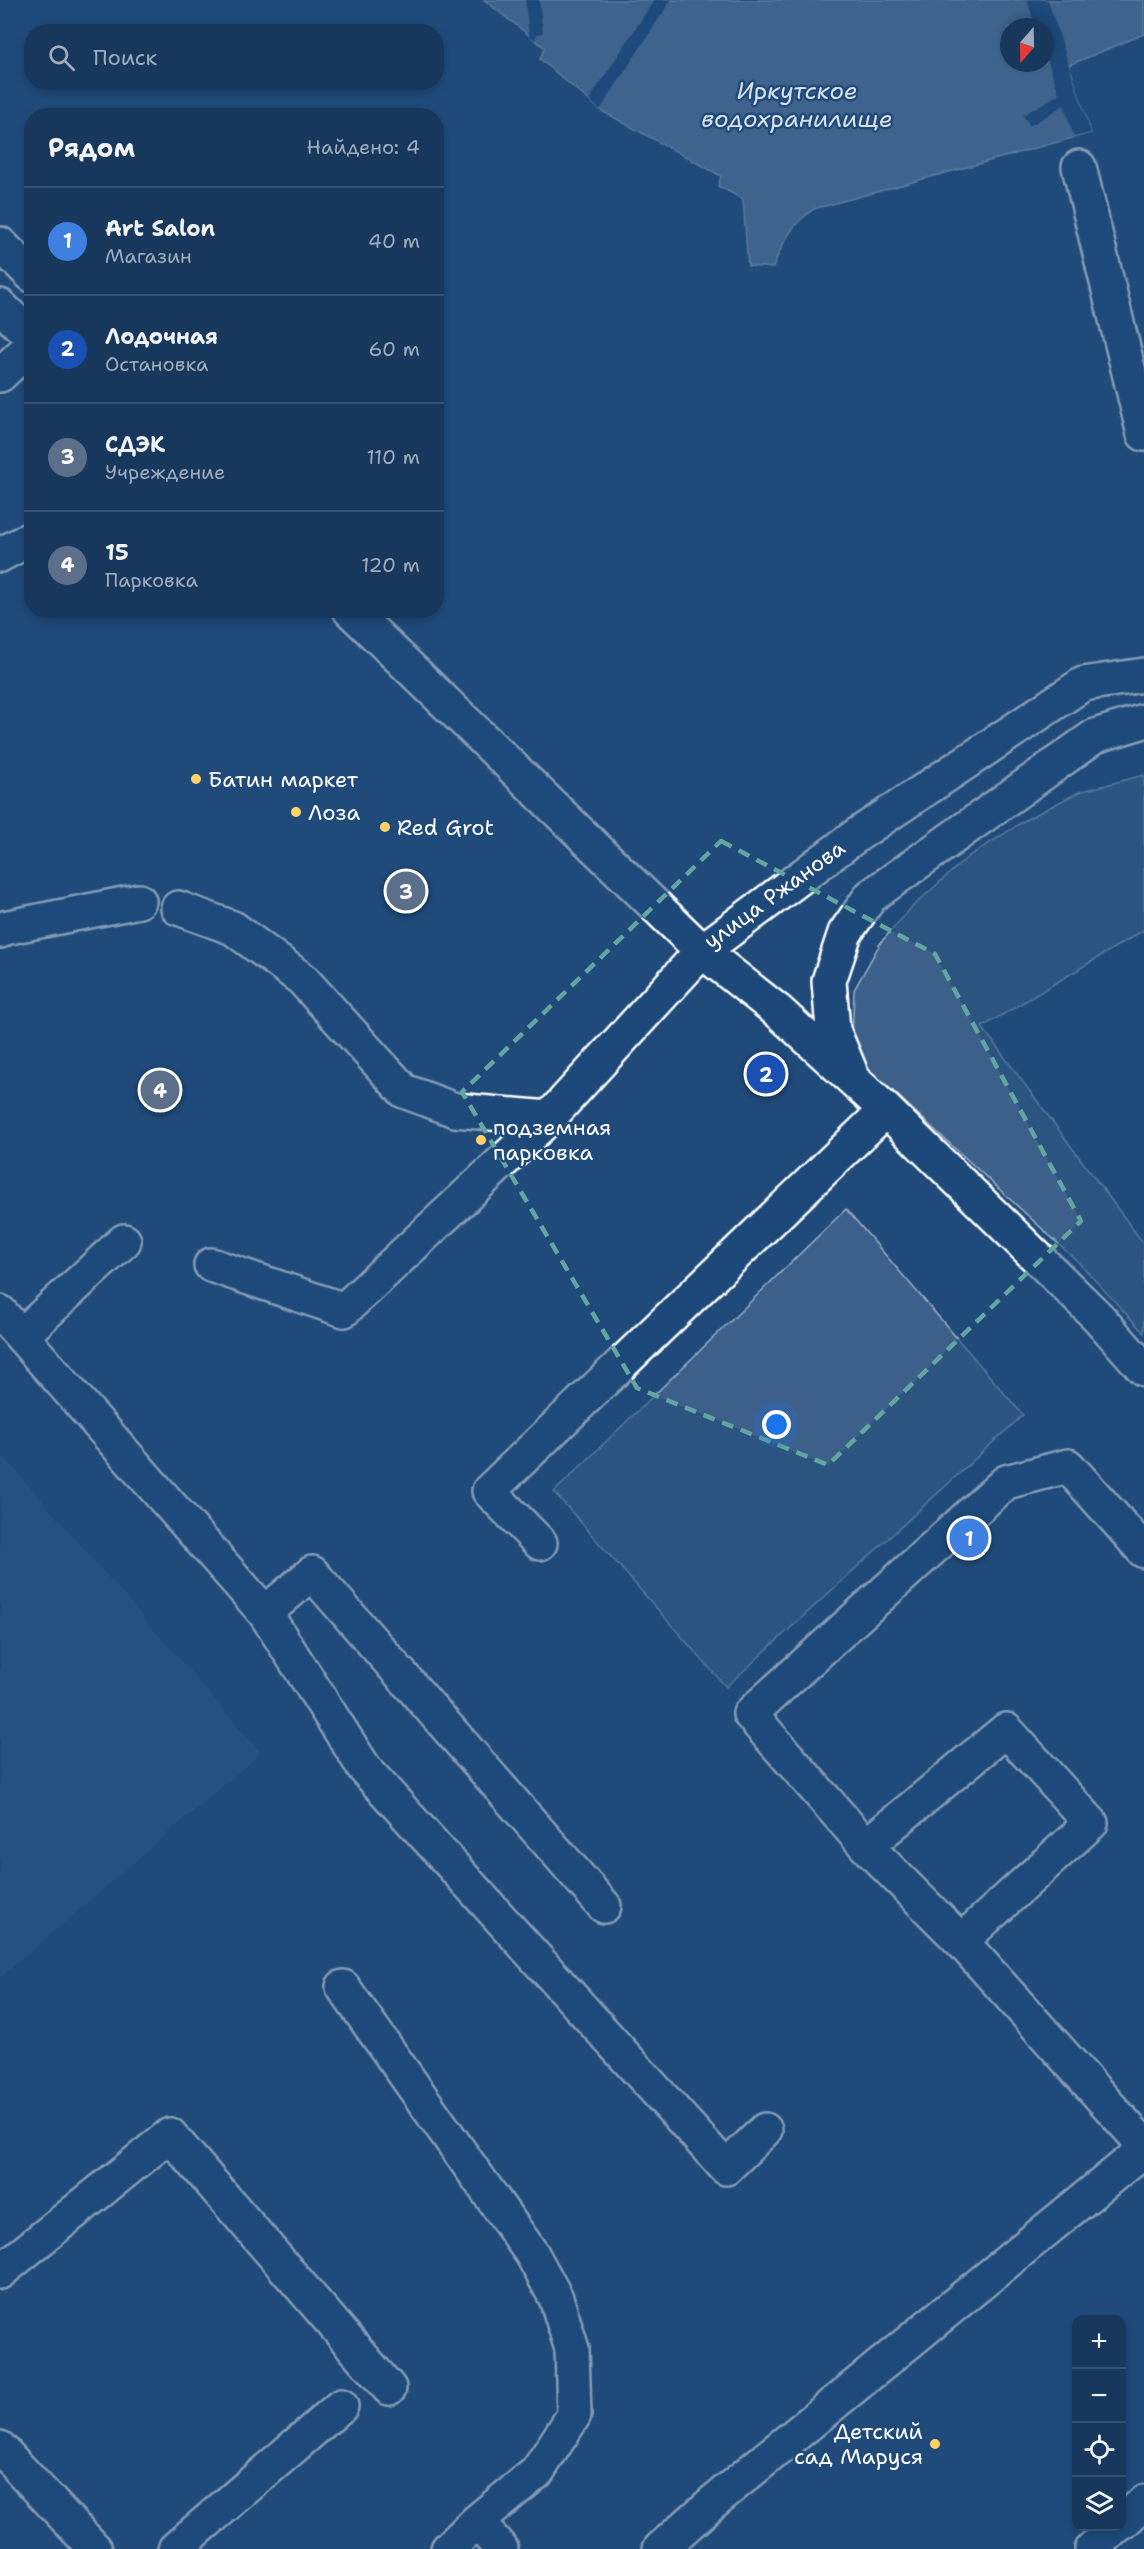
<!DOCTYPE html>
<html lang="ru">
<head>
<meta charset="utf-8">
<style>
  :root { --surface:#17385c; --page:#244365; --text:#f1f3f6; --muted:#9eacbb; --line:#365272; --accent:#e69b98 }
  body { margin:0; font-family:"Shantell Sans",sans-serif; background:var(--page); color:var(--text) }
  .controls { position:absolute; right:18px; bottom:18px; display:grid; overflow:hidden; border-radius:12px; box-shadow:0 3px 9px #0003 }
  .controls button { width:54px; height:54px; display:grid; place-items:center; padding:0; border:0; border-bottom:2px solid var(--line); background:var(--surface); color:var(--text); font:30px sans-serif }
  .compass { position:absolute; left:1000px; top:18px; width:54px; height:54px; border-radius:50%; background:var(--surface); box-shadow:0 3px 9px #0003; rotate:200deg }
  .you { position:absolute; left:777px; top:1425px; width:21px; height:21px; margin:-15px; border:4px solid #fff; border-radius:50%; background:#1a73e8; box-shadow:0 0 0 9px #1a73e833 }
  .badge { display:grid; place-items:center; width:39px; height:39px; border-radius:50%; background:var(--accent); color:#fff; font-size:20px; font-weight:700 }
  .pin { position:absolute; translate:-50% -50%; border:3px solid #fff; box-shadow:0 2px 6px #0006 }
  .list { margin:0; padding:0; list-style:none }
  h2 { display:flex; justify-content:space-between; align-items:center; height:78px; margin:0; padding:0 24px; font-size:26px }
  h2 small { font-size:20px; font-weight:400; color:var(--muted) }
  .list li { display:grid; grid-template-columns:39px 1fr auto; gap:18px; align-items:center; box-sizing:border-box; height:108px; padding:0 24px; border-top:2px solid var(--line) }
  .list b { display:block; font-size:22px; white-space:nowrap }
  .list p { margin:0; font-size:20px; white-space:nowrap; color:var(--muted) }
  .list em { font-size:20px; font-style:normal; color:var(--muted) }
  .icon { flex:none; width:33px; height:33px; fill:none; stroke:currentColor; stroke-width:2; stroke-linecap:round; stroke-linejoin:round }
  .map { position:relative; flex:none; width:1144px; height:2549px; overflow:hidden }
  .search { position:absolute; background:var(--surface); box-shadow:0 3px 9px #0003; left:24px; top:24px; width:420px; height:66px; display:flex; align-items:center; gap:15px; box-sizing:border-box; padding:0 21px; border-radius:24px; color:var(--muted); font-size:22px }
  .panel { position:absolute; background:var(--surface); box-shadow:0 3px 9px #0003; left:24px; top:108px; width:420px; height:510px; border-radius:24px }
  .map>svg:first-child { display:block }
</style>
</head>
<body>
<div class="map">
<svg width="1144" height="2549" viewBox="0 0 1144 2549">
  <rect width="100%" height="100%" fill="#1f4a7a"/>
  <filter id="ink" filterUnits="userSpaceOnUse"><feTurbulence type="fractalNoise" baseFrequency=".0167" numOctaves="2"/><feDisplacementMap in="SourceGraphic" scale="12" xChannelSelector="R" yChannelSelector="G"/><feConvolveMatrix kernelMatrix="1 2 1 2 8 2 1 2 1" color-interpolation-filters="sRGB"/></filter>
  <g filter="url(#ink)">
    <!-- built -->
    <path fill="#2e5683" d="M 0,1452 L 261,1753 L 0,1978 Z"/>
    <!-- green -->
    <path fill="#3c618b" stroke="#9eb0c5" stroke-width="1.5" d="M 1144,775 L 1144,930 L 982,1027 L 1144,1244 L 1144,1333 L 1077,1261 L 869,1069 L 852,1041 L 854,990 L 881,942 L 912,907 L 969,856 L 1027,819 L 1079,792 Z
      M 846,1209 L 1023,1415 L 726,1687 L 554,1492 Z"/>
    <!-- water -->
    <path fill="#6583a4" stroke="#a3b5c8" stroke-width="1.5" fill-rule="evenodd" d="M 484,0 L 1144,0 L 1144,34 L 1069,65 L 1091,133 L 814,209 C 792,224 782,243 773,268 L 748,266 L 743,199 L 718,186 L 721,176 L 600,110 L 540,59 L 545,48 ZM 1009,27 L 1045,27 L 1045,63 L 1009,63 Z"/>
    <!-- pier -->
    <path fill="#1f4a7a" d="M 525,0 L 539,0 L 543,33 L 537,34 L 535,40 L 529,36 Z
      M 654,0 L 671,0 L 600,110 L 589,100 Z
      M 1027,0 L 1048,0 L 1091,133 L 1074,137 L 1064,105 L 1030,126 L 1023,115 L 1059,94 L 1045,53 L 1045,27 L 1036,27 Z"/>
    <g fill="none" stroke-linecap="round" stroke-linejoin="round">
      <!-- minor casing -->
      <g stroke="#fff" stroke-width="38">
        <path id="minor" d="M 1079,167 L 1144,434
          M 0,244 L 32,275
          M 0,306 L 32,337
          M 0,375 L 32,345
          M 0,555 L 32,538
          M 350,610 L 702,951 L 779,1012 L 886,1110 L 1098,1317 L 1144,1369
          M 178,908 L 233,928 L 302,979 L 404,1091 L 455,1110 L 549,1118 L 702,951 L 857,835 L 1083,684 L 1144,675
          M 0,931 L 4,928 L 139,901
          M 850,1071 L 833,1030 L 829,981 L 845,933 L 871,896 L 1095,736 L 1144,721
          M 211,1265 L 344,1310 L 549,1118
          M 0,1312 L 265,1613 L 365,1769 L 726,2168 L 765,2130
          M 21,1336 L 124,1241
          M 540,1543 L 489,1491 L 886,1110
          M 1144,1551 L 1068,1466 L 1006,1482 L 750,1714 L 866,1846 L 1006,1730 L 1091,1823 L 961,1941 L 1144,2145
          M 265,1613 L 312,1573 L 604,1906
          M 866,1846 L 961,1941
          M 343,1987 L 532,2254 L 556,2298 L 572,2349 L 574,2415 L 537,2472 L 477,2521 L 448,2549
          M 0,2272 L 170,2135 L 389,2388
          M 0,2448 L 95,2549
          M 477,2521 L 501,2549
          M 1122,2523 L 1144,2502
          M 175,2549 L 341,2406
          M 660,2549 L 713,2502 L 1144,2150
          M 1092,2549 L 1117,2526"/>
      </g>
      <!-- minor -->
      <use href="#minor" stroke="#1f4a7a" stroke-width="33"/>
    </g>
  </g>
  <!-- marked area -->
  <path d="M0 0H1144V2549H0ZM 721,841 L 935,954 L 1081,1221 L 828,1465 L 637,1388 L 462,1092 Z" fill="#1f4a7a" fill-opacity=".55" fill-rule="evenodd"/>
  <path fill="none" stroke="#63a6a1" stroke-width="4.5" stroke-dasharray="12 8" stroke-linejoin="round" d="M 721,841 L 935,954 L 1081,1221 L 828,1465 L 637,1388 L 462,1092 Z"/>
  <!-- markers -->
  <g fill="#ffd166" stroke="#1f4a7a" stroke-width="2">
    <circle cx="196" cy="779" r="6"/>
    <circle cx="296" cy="812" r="6"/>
    <circle cx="385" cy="827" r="6"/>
    <circle cx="481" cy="1140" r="6"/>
    <circle cx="935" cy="2444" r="6"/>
  </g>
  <g text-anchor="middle" stroke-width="5" stroke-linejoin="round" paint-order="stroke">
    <!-- poi labels -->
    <g font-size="22" fill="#fff" stroke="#1f4a7a" text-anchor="start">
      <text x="208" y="787">Батин маркет</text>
      <text x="308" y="820">Лоза</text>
      <text x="397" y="835">Red Grot</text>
      <text x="493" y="1135">подземная<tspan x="493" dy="25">парковка</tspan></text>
      <text x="923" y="2439" text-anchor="end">Детский<tspan x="923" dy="25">сад Маруся</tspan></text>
    </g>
    <!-- street labels -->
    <g font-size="22" fill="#fff" stroke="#1f4a7a">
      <text transform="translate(774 894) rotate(-36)" y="8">улица Ржанова</text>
    </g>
    <!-- water labels -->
    <g font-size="24" font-style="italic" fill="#d8e0e8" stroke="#1f4a7a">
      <text x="797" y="99">Иркутское<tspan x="797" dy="28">водохранилище</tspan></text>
    </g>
  </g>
</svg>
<div class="controls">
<button>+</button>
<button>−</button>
<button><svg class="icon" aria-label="locate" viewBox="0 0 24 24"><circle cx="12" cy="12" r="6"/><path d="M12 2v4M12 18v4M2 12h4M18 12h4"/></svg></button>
<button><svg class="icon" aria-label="layers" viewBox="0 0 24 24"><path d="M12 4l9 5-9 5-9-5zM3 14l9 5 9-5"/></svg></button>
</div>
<svg class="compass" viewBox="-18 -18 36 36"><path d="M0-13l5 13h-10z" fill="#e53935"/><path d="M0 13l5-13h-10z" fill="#9eacbb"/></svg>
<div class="you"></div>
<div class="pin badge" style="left:969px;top:1538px;background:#3f7fe0">1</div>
<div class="pin badge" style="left:766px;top:1074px;background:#1a4fb4">2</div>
<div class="pin badge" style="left:406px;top:891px;background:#5c6f8a">3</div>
<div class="pin badge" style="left:160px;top:1090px;background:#5c6f8a">4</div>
<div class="search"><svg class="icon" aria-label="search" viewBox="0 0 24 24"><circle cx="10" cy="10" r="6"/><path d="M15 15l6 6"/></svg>Поиск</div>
<section class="panel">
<h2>Рядом<small>Найдено: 4</small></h2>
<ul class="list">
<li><span class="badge" style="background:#3f7fe0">1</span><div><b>Art Salon</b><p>Магазин</p></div><em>40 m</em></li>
<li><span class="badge" style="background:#1a4fb4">2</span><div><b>Лодочная</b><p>Остановка</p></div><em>60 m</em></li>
<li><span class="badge" style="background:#5c6f8a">3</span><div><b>СДЭК</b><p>Учреждение</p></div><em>110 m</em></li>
<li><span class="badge" style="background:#5c6f8a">4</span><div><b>15</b><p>Парковка</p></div><em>120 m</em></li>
</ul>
</section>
</div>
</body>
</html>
